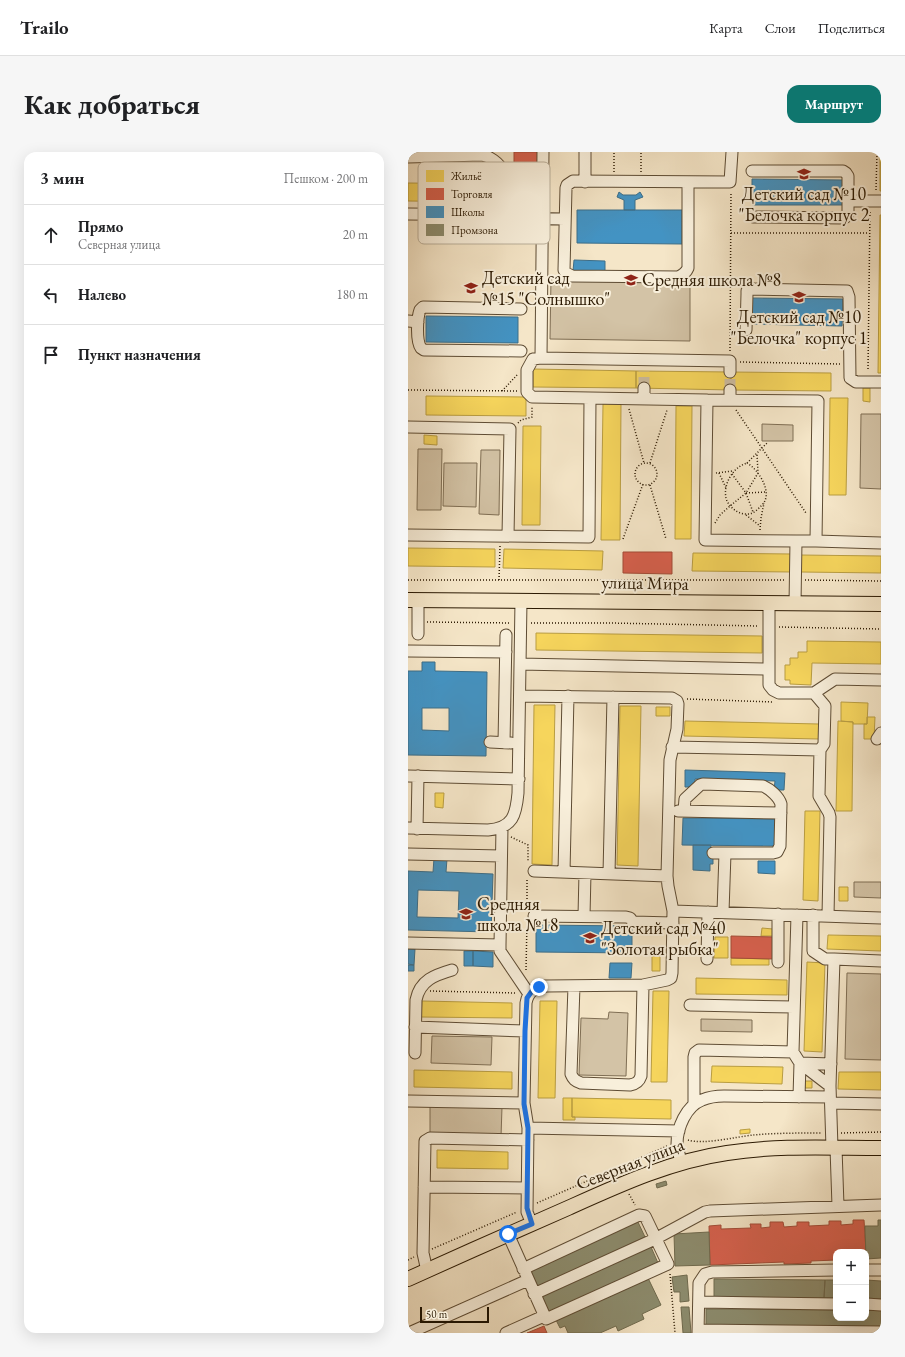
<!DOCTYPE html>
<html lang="ru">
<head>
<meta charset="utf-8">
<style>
  :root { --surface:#fff; --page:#f6f6f6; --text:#202124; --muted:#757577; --line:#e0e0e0; --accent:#0f766e }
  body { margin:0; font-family:"EB Garamond",serif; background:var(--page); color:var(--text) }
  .controls { position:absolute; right:12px; bottom:12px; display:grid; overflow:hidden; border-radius:8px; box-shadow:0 4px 16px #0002 }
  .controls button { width:36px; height:36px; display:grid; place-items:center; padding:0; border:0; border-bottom:1px solid var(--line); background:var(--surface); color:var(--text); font:20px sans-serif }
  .scale { position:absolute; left:12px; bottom:10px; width:69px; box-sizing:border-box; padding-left:4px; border:2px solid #2b1902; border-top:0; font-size:11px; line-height:14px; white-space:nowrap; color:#2b1902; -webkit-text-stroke:3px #f8efdb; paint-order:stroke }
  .stop { position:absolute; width:12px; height:12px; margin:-9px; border:3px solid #1a73e8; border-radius:50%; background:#fff }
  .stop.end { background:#1a73e8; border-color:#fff; box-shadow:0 1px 4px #0008 }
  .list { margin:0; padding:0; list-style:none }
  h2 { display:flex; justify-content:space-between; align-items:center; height:52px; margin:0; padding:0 16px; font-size:17px }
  h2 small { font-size:13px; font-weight:400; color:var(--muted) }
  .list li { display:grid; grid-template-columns:26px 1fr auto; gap:12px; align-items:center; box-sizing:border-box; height:60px; padding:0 16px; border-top:1px solid var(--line) }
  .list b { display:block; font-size:15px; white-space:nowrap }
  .list p { margin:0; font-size:13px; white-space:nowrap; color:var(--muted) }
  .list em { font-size:13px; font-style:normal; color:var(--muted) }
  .icon { flex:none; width:22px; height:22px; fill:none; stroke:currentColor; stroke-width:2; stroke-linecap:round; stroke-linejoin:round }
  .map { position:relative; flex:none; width:473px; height:1181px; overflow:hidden; border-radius:12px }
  header { display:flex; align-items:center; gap:24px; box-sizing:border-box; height:56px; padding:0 20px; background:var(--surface); border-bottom:1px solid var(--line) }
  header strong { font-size:19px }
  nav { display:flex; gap:22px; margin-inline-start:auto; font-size:14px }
  .intro { display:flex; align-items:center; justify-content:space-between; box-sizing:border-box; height:96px; padding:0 24px }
  h1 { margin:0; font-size:28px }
  .button { padding:10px 18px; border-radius:12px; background:var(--accent); color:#fff; font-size:14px; font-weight:700 }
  main { display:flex; gap:24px; padding:0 24px }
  aside { flex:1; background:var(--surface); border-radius:12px; box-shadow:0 4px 16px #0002 }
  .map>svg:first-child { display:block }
</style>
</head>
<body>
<header>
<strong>Trailo</strong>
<nav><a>Карта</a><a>Слои</a><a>Поделиться</a></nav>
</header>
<div class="intro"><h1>Как добраться</h1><a class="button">Маршрут</a></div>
<main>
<aside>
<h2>3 мин<small>Пешком · 200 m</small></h2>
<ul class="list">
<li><svg class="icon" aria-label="ahead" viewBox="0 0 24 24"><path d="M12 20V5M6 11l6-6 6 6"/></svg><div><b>Прямо</b><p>Северная улица</p></div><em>20 m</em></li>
<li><svg class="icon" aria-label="left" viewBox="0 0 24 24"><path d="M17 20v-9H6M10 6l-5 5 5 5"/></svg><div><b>Налево</b></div><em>180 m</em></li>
<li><svg class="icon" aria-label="arrive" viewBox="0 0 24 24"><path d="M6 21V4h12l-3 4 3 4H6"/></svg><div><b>Пункт назначения</b></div></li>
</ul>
</aside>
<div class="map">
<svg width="473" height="1181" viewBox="0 0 473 1181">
  <rect width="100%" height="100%" fill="#f5e6c8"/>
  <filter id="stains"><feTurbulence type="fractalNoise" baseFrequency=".005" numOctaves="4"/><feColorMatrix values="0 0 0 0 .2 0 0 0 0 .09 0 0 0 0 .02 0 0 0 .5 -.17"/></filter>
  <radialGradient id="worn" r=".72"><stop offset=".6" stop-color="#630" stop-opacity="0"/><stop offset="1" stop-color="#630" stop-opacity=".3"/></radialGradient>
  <!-- green -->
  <path fill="#d3c3a6" stroke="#7f6e54" d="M 143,126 L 282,127 L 282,189 L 142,187 Z
    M 453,262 L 473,262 L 473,337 L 452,336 Z
    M 354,272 L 385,273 L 385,289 L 354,289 Z
    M 10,297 L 34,297 L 33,358 L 9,358 Z
    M 73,298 L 92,298 L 91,363 L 71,362 Z
    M 36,311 L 69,311 L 68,355 L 35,354 Z
    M 446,730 L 473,730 L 473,746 L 446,745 Z
    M 439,821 L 473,822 L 473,908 L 437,907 Z
    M 201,860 L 220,861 L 218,924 L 171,923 L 173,866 L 200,867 Z
    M 293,867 L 344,868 L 344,880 L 293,879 Z
    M 24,884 L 84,885 L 83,913 L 23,911 Z
    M 22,953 L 94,955 L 93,985 L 22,983 Z"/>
  <!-- homes -->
  <path fill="#f6d55c" stroke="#b99d41" d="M 472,0 L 473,0 L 473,39 L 472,39 Z
    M 0,31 L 90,32 L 89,50 L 0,49 Z
    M 472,63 L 473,63 L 473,221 L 470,221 Z
    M 125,217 L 228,219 L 228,236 L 125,235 Z
    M 228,219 L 323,220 L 323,238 L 228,236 Z
    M 323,220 L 423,221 L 423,239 L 323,238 Z
    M 455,236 L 462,236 L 462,250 L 455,249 Z
    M 18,244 L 118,245 L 118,264 L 18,263 Z
    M 422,246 L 440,246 L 438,343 L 421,343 Z
    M 195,252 L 213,252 L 212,388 L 193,388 Z
    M 268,254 L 284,254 L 283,387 L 267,387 Z
    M 115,274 L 133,274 L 132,373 L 114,373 Z
    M 16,283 L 29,284 L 29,293 L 16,292 Z
    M 0,396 L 87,397 L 87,415 L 0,414 Z
    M 96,397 L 195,399 L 194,418 L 95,416 Z
    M 285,401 L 385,402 L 384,420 L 284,419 Z
    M 393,403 L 473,404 L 473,421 L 393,420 Z
    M 128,481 L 354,484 L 354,501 L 128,498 Z
    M 399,489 L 473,490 L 473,512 L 404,511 L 403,533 L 382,532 L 382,528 L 377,528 L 377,513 L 382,513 L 382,506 L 390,506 L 390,500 L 399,500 Z
    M 433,550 L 460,551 L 459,572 L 445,572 L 445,570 L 433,569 Z
    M 126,553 L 147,553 L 144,713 L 124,712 Z
    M 212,554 L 233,554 L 230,714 L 209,713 Z
    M 248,555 L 262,555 L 262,564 L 248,564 Z
    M 459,565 L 467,565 L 466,587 L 456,587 L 456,572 L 459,572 Z
    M 277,569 L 411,572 L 411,587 L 276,584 Z
    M 430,569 L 445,570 L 444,659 L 428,659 Z
    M 27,641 L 36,641 L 35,656 L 27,655 Z
    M 397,659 L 412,659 L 410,749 L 395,748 Z
    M 431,735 L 440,735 L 440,749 L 431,749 Z
    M 354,776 L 365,777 L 365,784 L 353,784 Z
    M 420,783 L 473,784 L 473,799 L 419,797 Z
    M 307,785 L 320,785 L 320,806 L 306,806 Z
    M 244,804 L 252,804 L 252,819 L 244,819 Z
    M 323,806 L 361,807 L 361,813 L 323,813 Z
    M 399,810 L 417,811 L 414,900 L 396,899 Z
    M 288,826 L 379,828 L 379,843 L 288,842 Z
    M 245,839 L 261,839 L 259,930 L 243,930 Z
    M 14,849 L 104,851 L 104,866 L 13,865 Z
    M 132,849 L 149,849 L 147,946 L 130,946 Z
    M 304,914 L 375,915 L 374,932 L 303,930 Z
    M 6,918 L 104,920 L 104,937 L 6,935 Z
    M 431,920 L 473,920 L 473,938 L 430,937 Z
    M 397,929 L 404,929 L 404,936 L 397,936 Z
    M 155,946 L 164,946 L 164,965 L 167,965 L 167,968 L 155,968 Z
    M 164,946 L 263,948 L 263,967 L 164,965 Z
    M 342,977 L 342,981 L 332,982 L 332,978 Z
    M 29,998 L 100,1000 L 100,1017 L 29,1016 Z"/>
  <!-- shops -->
  <path fill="#d6604d" stroke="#a34b36" d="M 106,0 L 130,0 L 130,24 L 109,24 L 109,16 L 106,16 Z
    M 215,400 L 264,400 L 264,422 L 215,421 Z
    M 323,784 L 366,785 L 366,807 L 323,806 Z
    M 445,1068 L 456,1068 L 458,1100 L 428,1100 L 428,1108 L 403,1109 L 403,1111 L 376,1112 L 376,1110 L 302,1113 L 301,1074 L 313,1073 L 313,1077 L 343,1076 L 342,1072 L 353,1072 L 353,1076 L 362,1075 L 362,1070 L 375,1070 L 376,1075 L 389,1074 L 389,1070 L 401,1070 L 401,1074 L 421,1073 L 421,1069 L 433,1069 L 433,1073 L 445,1072 Z
    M 136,1174 L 139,1181 L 119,1181 Z"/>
  <!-- schools -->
  <path fill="#4393c3" stroke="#3c6e89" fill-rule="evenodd" d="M 344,27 L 435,28 L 435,53 L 344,53 Z
    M 211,40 L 215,43 L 228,43 L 232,40 L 235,45 L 227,48 L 227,58 L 216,58 L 216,48 L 209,45 Z
    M 169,58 L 274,58 L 274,92 L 169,91 Z
    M 166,108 L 197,109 L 197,120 L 165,119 Z
    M 343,146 L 435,147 L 434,174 L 343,172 Z
    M 18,164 L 110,165 L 110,191 L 18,190 Z
    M 14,510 L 27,510 L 27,519 L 79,520 L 78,604 L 0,603 L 0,519 L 14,519 ZM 14,556 L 41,556 L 41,579 L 14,578 Z
    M 277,618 L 377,621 L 376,638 L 366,638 L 367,629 L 287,627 L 287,635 L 277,635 Z
    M 275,666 L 368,667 L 367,694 L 274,693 Z
    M 285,693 L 303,693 L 302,706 L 305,706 L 305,712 L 302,712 L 302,719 L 285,718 Z
    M 26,706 L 39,707 L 38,720 L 85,722 L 83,780 L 0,778 L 0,719 L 25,720 ZM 10,738 L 51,739 L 50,766 L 9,765 Z
    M 350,709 L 367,709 L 367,722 L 350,721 Z
    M 128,773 L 224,774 L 224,801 L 128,800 Z
    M 0,797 L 7,797 L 6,813 L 0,812 Z
    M 56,799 L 65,799 L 65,814 L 56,814 Z
    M 65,799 L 85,800 L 85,815 L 65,814 Z
    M 202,811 L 224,811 L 223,826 L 201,826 Z
    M 0,813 L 6,813 L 6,819 L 0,819 Z"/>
  <!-- industry -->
  <path fill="#8c8c6e" stroke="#6f6a4e" d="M 258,1029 L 259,1033 L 249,1036 L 248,1032 Z
    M 229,1068 L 237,1085 L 130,1135 L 122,1117 Z
    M 470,1068 L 473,1068 L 473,1106 L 458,1107 L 457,1074 L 470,1074 Z
    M 301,1080 L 302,1113 L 267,1114 L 266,1082 Z
    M 243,1095 L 250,1111 L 141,1161 L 134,1144 Z
    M 279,1123 L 281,1149 L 272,1150 L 272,1140 L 266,1140 L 264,1125 Z
    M 240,1126 L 253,1153 L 234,1162 L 236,1167 L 210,1179 L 208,1174 L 192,1181 L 160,1181 L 157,1174 L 152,1176 L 148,1168 Z
    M 306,1127 L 417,1128 L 416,1146 L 306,1145 Z
    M 417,1128 L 428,1128 L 428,1146 L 416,1146 Z
    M 458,1128 L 473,1129 L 473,1147 L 458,1146 Z
    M 273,1155 L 281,1155 L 283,1181 L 275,1181 Z
    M 298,1157 L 428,1158 L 428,1166 L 458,1166 L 458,1158 L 473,1158 L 473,1176 L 298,1174 Z"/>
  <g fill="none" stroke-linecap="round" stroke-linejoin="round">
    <!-- minor-tunnel -->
    <path stroke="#cdbda0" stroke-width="11" stroke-dasharray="11 5.5" stroke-linecap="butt" d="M 236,236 L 236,219
      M 322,238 L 322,220"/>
    <!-- minor casing -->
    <g stroke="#5e4c34" stroke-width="13">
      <path id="minor" d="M 135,0 L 133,206 L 125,207 L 119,218 L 119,240 L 124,245 L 182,246
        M 0,5 L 74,3 C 81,4 91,11 94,18 L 93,63
        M 344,19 L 435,19 L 438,21 L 440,24 L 440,62 L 438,65 L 435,66 L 345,65
        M 177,30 L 177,0
        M 280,30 L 280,116 C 278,121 275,123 270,125 L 164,124 L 158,121 L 156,118 L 158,36 L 159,33 L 165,29 L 322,30 L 324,0
        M 440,49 L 473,49
        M 0,62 L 93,63 L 102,66 L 157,67
        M 0,169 L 10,170
        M 338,178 L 339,142 L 339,139 L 344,137 L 439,139 L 441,145 L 442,226 L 448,230 L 473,230
        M 113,199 L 16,198 L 13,196 C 8,189 9,166 12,158 L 15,155 L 113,157
        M 133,206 L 322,209 L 322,220
        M 236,247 L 236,236
        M 322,248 L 322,238
        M 0,275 L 102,277 L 100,384
        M 0,383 L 181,385 L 182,246 L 299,248
        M 408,389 L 473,391
        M 361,452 L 361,533 L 365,538 L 371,541 L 406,541 L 417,554 L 416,592 L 412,598 L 411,644 L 421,661 L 422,665 L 420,764
        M 387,452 L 388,389 L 297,388 L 299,248 L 410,249 L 408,389 L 388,389
        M 10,482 L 10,448
        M 0,499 L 98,500
        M 112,512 L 360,517
        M 406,541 L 427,527 L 473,528
        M 112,544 L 264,546 L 269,549 L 270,552 L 269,577 L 262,608 L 259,724 L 260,734 L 265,759 L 264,821 L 263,826 L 259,828 L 235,833 L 138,834 C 127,836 120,839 118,851 L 116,951 L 120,976 L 119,1060 L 124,1072
        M 469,587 L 473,581
        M 82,590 L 103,591
        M 96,591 L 98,483
        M 264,595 L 412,598
        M 0,624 L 111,627
        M 270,659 L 373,661
        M 276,659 L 277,647 L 292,633 L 295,632 L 355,634 C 362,637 371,645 373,652 L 372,694 L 369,700 L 365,701 L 305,701
        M 0,676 L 80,678 C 105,676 108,663 110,641 L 113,449
        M 9,677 L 10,624
        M 0,702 L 93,704
        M 126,719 L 259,724
        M 156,720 L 160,544
        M 201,722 L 205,545
        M 265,759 L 473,766
        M 315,760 L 317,701
        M 389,763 L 385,900 L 392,911 L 422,934
        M 405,763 L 405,799 L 417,807 L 426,807 L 422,934 L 424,996
        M 126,764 L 218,765 L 222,766 L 225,770 L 265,771
        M 176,764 L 177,721
        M 0,791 L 92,793 L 92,799 L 121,842
        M 92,793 L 94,675
        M 299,807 L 300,760
        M 426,807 L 473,809
        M 370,810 L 370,762
        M 166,834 L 163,922 C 165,927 167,929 173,931 L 222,933 C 228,932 231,930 233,924 L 235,833
        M 282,853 L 386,855
        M 7,875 L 117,879
        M 7,901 L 8,848 C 12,828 27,823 44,818
        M 391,945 L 392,911 L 423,912
        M 0,949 L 116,951
        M 423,951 L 473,952
        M 286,952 L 286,905 L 287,901 L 291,898 L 385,900
        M 120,976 L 271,979
        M 428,996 L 430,1054
        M 273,1011 C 272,1005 270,999 269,992 C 269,976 278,954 294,948 C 301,945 308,944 316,944 L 422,945
        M 16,1035 L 119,1036
        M 100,1082 L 138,1167 L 260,1112 L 237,1064 L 231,1063 L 115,1117
        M 458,1118 L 473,1118
        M 19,1119 L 15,1101 L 17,989 L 22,986 L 120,988
        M 126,1142 L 247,1087 L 297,1060 L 302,1059 L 473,1053
        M 291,1150 L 428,1152
        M 458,1152 L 473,1153
        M 290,1178 L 473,1180
        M 1,1181 L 120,1128
        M 98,1181 L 136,1164
        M 290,1181 L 291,1131 L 297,1122 L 304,1120 L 428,1118"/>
    </g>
    <!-- major casing -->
    <g stroke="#2b1902" stroke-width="16">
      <path id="major" d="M 0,448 L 473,452
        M 0,1127 C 53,1103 107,1079 160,1056 C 211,1033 263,1009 319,1001 C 370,993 422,996 473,996"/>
    </g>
    <!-- path -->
    <path stroke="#2b1902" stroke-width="1.5" stroke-dasharray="1 2" stroke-linecap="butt" d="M 206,20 L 206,0
      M 233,20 L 233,0
      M 468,38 L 469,0
      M 323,81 L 461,81
      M 322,199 L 323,40
      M 332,210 L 432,212
      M 460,217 L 462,59
      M 0,238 L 110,239
      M 94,239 L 109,223
      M 221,257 L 236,311
      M 328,258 L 398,361
      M 110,271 L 113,268 L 124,265 L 124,255
      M 242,311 L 259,258
      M 339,311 C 350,317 366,341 354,353 C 350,357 345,363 338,362 C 329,362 320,354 318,346 C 315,332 325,315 339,311 Z
      M 339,311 L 359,291
      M227 322a11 11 0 1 1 22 0a11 11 0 1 1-22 0Z
      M 308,321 L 324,319
      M 311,321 L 318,336
      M 324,322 L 338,341 L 345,360
      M 242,333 L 258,387
      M 338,341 L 358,340
      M 338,363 L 352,374
      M 307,371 L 312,363 L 322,354 L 338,341 L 350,321 L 349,302
      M 352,378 L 353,366 L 356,351
      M 215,387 L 235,332
      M 0,428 L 377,428
      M 91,428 L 92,394
      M 397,428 L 473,429
      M 19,470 L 103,471
      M 123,471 L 203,471 L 351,474
      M 371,475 L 473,477
      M 279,547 L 365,550
      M 103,685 L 120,693 L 120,710
      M 119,756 L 119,726
      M 118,818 L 119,770
      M 22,839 L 108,841
      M 433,981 L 473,980
      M 280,988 C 295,993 327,985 345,983 C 367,981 390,981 413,981
      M 221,1042 L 227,1053
      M 129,1051 L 259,994
      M 24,1097 L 109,1060
      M 0,1108 L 6,1105
      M 262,1122 L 267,1181"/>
    <!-- minor -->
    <use href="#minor" stroke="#f8efdb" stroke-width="11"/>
    <!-- major -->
    <use href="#major" stroke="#f5e6c8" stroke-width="14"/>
  </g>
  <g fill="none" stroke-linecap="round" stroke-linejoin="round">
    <!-- route -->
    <path stroke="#1a73e8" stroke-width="5" d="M 100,1082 L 124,1072 L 119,1056 L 120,976 L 116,952 L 117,879 L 119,846 L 124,839 L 131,835"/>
  </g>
  <!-- icons -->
  <defs>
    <g id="school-bare" transform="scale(1.08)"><path d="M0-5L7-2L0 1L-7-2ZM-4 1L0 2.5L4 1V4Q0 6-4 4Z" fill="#8f2418" stroke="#f8efdb" stroke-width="2.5" paint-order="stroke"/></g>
  </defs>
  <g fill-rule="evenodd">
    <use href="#school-bare" x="396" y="22"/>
    <use href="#school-bare" x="223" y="128"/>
    <use href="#school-bare" x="63" y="136"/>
    <use href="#school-bare" x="391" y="145"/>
    <use href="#school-bare" x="58" y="762"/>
    <use href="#school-bare" x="182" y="786"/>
  </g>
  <g text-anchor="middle" stroke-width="4" stroke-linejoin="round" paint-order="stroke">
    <!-- poi labels -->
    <g font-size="18" fill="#2b1902" stroke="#f8efdb" text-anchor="start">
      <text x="396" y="48" text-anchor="middle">Детский сад №10<tspan x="396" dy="21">"Белочка корпус 2</tspan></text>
      <text x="74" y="132">Детский сад<tspan x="74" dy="21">№15 "Солнышко"</tspan></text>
      <text x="234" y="134">Средняя школа №8</text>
      <text x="391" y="171" text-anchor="middle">Детский сад №10<tspan x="391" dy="21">"Белочка" корпус 1</tspan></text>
      <text x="69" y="758">Средняя<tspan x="69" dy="21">школа №18</tspan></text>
      <text x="193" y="782">Детский сад №40<tspan x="193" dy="21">"Золотая рыбка"</tspan></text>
    </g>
    <!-- street labels -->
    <g font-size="18" fill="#2b1902" stroke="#f8efdb">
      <text transform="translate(237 431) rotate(1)" y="6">улица Мира</text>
      <text transform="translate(222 1012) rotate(-21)" y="6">Северная улица</text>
    </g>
  </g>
  <!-- legend -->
  <rect x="10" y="10" width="132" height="82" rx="6" fill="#f8efdb" stroke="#baaf9a" stroke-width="1"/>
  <rect x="18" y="18" width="18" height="12" fill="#f6d55c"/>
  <rect x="18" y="36" width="18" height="12" fill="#d6604d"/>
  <rect x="18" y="54" width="18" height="12" fill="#4393c3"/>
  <rect x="18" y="72" width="18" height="12" fill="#8c8c6e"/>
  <g font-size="11" fill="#2b1902">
    <text x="43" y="28">Жильё</text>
    <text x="43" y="46">Торговля</text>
    <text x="43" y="64">Школы</text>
    <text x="43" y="82">Промзона</text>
  </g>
  <rect width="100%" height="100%" filter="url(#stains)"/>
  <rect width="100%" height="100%" fill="url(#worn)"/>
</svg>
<div class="controls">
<button>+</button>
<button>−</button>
</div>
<div class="scale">50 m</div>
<div class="stop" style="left:100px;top:1082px"></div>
<div class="stop end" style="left:131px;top:835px"></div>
</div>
</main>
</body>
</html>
